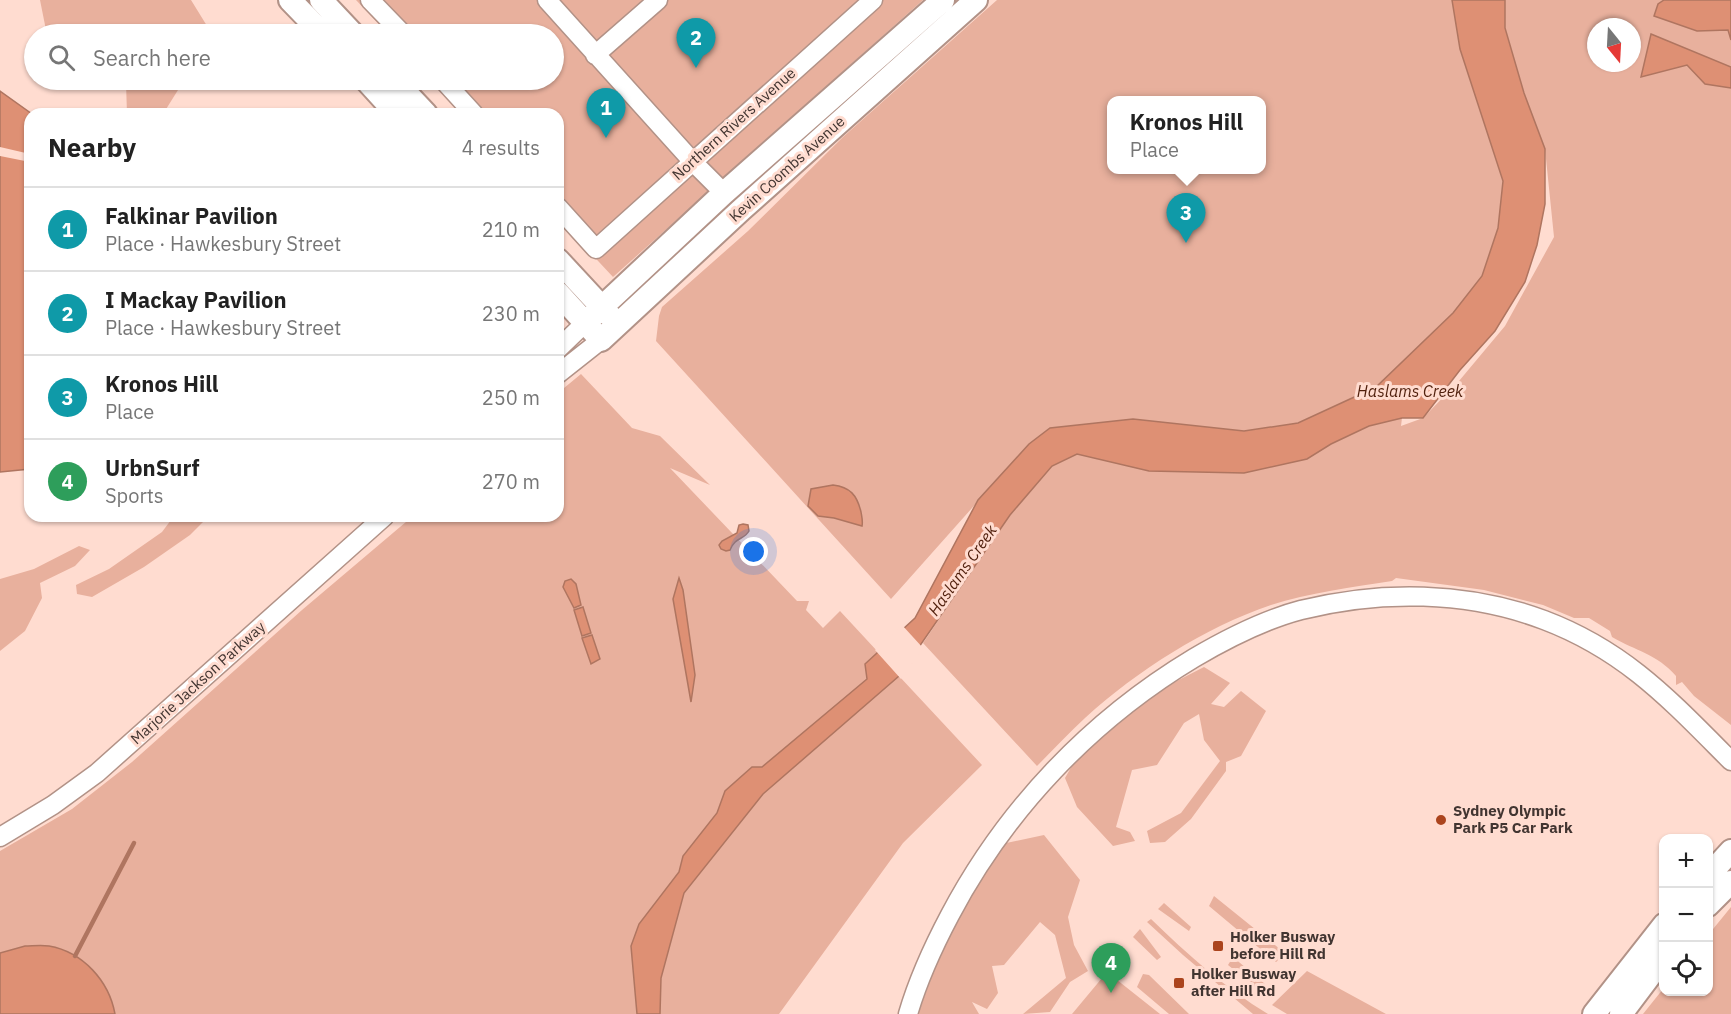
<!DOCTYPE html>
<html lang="en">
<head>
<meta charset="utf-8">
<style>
  :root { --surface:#fff; --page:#f2f2f2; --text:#222; --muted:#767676; --line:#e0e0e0; --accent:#0f766e }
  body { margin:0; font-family:"IBM Plex Sans",sans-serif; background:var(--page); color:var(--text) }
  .controls { position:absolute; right:18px; bottom:18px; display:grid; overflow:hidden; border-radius:12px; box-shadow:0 2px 4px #0004 }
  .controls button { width:54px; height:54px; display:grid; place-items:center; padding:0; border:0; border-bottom:2px solid var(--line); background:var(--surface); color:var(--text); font:30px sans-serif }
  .compass { position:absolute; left:1587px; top:18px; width:54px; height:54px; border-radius:50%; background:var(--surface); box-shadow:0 2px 4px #0004; rotate:162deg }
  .you { position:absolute; left:754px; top:552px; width:21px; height:21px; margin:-15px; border:4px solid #fff; border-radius:50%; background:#1a73e8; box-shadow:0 0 0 9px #1a73e833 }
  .badge { display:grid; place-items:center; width:39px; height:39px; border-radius:50%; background:var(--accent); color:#fff; font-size:20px; font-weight:700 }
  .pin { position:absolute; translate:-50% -50px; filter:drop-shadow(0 2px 3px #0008) }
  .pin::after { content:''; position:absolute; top:32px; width:21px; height:18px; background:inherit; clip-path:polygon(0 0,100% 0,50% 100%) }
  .popup { position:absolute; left:1107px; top:96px; width:159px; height:78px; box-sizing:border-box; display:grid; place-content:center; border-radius:12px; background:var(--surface); filter:drop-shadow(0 2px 4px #0005); font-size:20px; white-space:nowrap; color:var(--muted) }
  .popup b { font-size:22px; color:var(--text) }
  .popup::after { content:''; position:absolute; left:50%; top:100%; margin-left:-12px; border:12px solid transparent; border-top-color:var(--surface) }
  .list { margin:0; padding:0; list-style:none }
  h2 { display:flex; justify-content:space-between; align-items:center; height:78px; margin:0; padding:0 24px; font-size:26px }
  h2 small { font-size:20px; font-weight:400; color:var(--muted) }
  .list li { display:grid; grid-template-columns:39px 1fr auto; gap:18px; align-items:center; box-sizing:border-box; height:84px; padding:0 24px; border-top:2px solid var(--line) }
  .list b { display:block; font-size:22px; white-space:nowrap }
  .list p { margin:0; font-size:20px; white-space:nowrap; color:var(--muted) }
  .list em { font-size:20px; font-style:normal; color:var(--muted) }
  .icon { flex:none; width:33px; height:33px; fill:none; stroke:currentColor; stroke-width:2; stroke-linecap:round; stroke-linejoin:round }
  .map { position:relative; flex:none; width:1731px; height:1014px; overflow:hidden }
  .search { position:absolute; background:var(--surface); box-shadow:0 2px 4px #0004; left:24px; top:24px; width:540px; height:66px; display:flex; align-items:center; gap:15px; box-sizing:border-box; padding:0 21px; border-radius:33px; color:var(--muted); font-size:22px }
  .panel { position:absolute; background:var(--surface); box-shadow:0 2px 4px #0004; left:24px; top:108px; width:540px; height:414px; border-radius:18px }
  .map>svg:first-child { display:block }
</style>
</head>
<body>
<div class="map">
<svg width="1731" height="1014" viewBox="0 0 1731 1014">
  <rect width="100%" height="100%" fill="#ffdcd0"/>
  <!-- green -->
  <path fill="#e8b09d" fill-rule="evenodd" d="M 40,0 L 191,0 L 212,34 L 56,34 L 46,30 Z
    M 356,0 L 923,0 L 613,277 L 558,218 L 558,114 L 462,114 L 430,80 L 554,80 L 554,34 L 388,34 Z
    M 997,0 L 1452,0 L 1460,49 L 1503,181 L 1498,228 L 1482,276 L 1453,313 L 1376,387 L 1298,423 L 1244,431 L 1133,419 L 1029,444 L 891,599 L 656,341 L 659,316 L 662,307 L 748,231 L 843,137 ZM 1111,100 L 1261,100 L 1261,170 L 1111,170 Z
    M 1505,0 L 1731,0 L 1731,725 L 1694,696 L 1682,682 L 1676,685 L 1676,676 C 1657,654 1636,651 1612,637 L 1610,631 L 1589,618 L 1574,618 L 1543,605 L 1484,590 L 1396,578 L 1392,581 C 1354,587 1308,593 1271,605 C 1204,628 1138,670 1085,718 C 1069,733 1053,750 1037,766 L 923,643 L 1010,515 L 1052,466 L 1077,454 L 1100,458 L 1307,459 L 1331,444 L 1369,426 L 1402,418 L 1401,426 L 1423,418 L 1459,381 L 1505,326 L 1554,237 L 1545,149 L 1524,93 L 1505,28 ZM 1596,27 L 1632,27 L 1632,63 L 1596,63 Z
    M 93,80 L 190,80 L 183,82 L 163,114 L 127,114 L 126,83 Z
    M 581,374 L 632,428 L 660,436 L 710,485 L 670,468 L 797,601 L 809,601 L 806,610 L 823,628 L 840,611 L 878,652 L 867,679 L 855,690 L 762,767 L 752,767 L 725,791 L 717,813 L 683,856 L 679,872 L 639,924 L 631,946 L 637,1014 L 0,1014 L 0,851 L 72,809 L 132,762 L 302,610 L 413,516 L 558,516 L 558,393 Z
    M 174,516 L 209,516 L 190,535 L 144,567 L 92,597 L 77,594 L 76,585 L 109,569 L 162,532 Z
    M 79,546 L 90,550 L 75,566 L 40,583 L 42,598 L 25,631 L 0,651 L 0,579 L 34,569 Z
    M 1204,667 L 1230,683 L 1211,704 L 1224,707 L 1241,691 L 1266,711 L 1241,756 L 1226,762 L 1226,771 L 1191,819 L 1165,842 L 1150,843 L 1147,831 L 1181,813 L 1220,761 L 1204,740 L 1199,714 L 1184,723 L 1157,765 L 1132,770 L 1116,827 L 1130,832 L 1135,841 L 1113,846 L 1077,807 L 1065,778 L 1081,750 L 1169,685 Z
    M 899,676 L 982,765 L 903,843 L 779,1014 L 660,1014 L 661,978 L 684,893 L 763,794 Z
    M 1044,835 L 1080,880 L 1068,917 L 1074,945 L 1088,971 L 1070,982 L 1050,1012 L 1023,1014 L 1066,978 L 1055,935 L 1040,922 L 1004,965 L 992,966 L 998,993 L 987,1009 L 972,1002 L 979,1014 L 918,1014 L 938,959 L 997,845 Z
    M 1214,896 L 1286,954 L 1276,962 L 1209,906 Z
    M 1164,903 L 1191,927 L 1189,931 L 1158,909 Z
    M 1731,907 L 1731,1014 L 1643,1014 L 1663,989 L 1664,992 L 1708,992 L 1709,934 Z
    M 1151,919 C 1187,954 1225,988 1268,1014 L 1253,1014 L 1183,955 L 1147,922 Z
    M 1140,929 L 1161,957 L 1157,960 L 1133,937 Z
    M 1233,957 L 1265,984 L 1260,991 L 1228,965 Z
    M 1307,971 L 1318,977 L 1386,1014 L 1287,1014 L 1272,1005 Z
    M 1107,972 L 1160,1014 L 1072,1014 Z
    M 1143,974 L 1149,975 L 1189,1014 L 1169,1014 L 1137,987 Z"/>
  <!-- water -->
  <path fill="#de9074" stroke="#af7560" stroke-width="1.5" d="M 1452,0 L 1505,0 L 1505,28 L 1524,93 L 1545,149 L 1545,204 L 1537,245 L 1525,282 L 1495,331 L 1460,370 L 1423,418 L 1402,418 L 1369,426 L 1331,444 L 1307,459 L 1244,473 L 1149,471 L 1077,454 L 1052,466 L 1010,515 L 899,676 L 763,794 L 684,893 L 661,978 L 660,1014 L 637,1014 L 631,946 L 639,924 L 679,872 L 683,856 L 717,813 L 725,791 L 752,767 L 762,767 L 867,679 L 865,664 L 915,618 L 978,500 L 1029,444 L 1050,428 L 1133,419 L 1244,431 L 1298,423 L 1376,387 L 1453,313 L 1482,276 L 1498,228 L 1503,181 L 1460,49 Z
    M 1664,0 L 1731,0 L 1731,40 L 1728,30 L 1697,31 L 1654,16 L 1658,4 Z
    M 1651,34 L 1731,67 L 1731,88 L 1705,84 L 1687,65 L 1641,77 Z
    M 0,91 L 32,114 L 30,114 L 30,469 L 0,472 Z
    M 833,485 C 850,487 857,495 861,512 C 862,518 863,521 862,526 L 834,518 L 818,516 L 808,506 L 811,489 Z
    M 743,524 L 748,525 L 749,531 C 744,540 735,537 730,550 L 726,551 L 721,549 L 719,545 L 722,541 L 737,533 L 739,525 Z
    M 679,578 L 683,590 L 695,675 L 691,702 L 673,599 Z
    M 571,579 L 576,584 L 581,605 L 574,608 L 563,587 L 565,581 Z
    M 583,607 L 591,633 L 582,636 L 574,610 Z
    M 592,635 L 600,659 L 591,664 L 582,638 Z
    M 25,946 C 32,946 41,945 49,946 C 83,952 109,981 115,1014 L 0,1014 L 0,953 Z"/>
  <!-- pier -->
  <path fill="#ffdcd0" d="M 0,147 L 30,154 L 30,162 L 0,156 Z
    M 902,625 L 923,648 L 901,679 L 875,650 Z"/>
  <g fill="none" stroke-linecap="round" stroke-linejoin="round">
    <!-- stream -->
    <path stroke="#af7560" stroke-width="4.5" d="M 75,956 L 134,843"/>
    <!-- minor casing -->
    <g stroke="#b29287" stroke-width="21">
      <path id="minor" d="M 370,0 L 403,34
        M 547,0 L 693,162 L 724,193
        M 595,55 L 658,0
        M 443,80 L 474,114
        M 558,207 L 596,249 L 873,0
        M 558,349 L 585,323
        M 558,374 L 601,340
        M 0,837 L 53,805 L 97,773 L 385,516
        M 908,1014 C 918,980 933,947 950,915 C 1006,809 1091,720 1194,658 C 1228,638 1263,620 1301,610 C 1381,590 1467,591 1544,620 C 1626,651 1671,701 1731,761"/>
    </g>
    <!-- major casing -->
    <g stroke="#b29287" stroke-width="26">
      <path id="major" d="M 290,0 L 323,34
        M 321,0 L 353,34
        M 366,80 L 397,114
        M 394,80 L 426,114
        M 558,260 L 610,316
        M 558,293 L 601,340 L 741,210 L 976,0
        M 585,323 L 724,193 L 943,0
        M 1708,876 L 1731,851
        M 1708,905 L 1731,882
        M 1594,1014 L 1664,925
        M 1621,1014 L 1664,957"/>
    </g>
    <!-- minor -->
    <use href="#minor" stroke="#fff" stroke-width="18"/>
    <!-- major -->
    <use href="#major" stroke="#fff" stroke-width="22"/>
  </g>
  <!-- markers -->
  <g fill="#ab441d" stroke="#ffdcd0" stroke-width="2">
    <circle cx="1441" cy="820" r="6"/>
    <rect x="1212" y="940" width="12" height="12" rx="3"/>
    <rect x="1173" y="977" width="12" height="12" rx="3"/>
  </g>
  <g text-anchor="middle" stroke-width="6" stroke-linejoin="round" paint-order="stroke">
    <!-- street labels -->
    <g font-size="15" fill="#423531" stroke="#ffdcd0">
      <text transform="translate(734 124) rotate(-42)" y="5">Northern Rivers Avenue</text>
      <text transform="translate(787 169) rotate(-42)" y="5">Kevin Coombs Avenue</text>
      <text transform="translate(198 683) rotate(-42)" y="5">Marjorie Jackson Parkway</text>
    </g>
    <!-- poi labels -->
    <g font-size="15" font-weight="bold" fill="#423531" stroke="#ffdcd0" text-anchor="start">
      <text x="1453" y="816">Sydney Olympic<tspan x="1453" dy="17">Park P5 Car Park</tspan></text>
      <text x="1230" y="942">Holker Busway<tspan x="1230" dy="17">before Hill Rd</tspan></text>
      <text x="1191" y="979">Holker Busway<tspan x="1191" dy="17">after Hill Rd</tspan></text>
    </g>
    <!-- water labels -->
    <g font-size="16" font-style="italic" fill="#501f0c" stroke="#ffdcd0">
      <text x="1410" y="397">Haslams Creek</text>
      <text transform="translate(962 570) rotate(-55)" y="6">Haslams Creek</text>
    </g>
  </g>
</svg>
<div class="controls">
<button>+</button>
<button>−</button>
<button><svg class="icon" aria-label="locate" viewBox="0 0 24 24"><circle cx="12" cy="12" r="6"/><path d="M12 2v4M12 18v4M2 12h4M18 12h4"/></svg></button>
</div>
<svg class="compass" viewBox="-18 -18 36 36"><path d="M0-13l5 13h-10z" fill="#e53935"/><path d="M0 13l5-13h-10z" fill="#767676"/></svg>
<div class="you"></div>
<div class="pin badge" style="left:606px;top:138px;background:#0f9aa8">1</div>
<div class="pin badge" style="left:696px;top:68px;background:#0f9aa8">2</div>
<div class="pin badge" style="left:1186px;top:243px;background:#0f9aa8">3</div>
<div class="popup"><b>Kronos Hill</b>Place</div>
<div class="pin badge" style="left:1111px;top:993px;background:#2e9e5b">4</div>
<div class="search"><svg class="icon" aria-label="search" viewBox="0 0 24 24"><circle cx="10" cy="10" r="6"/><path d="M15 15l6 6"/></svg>Search here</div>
<section class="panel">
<h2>Nearby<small>4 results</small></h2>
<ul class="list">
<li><span class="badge" style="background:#0f9aa8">1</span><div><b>Falkinar Pavilion</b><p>Place · Hawkesbury Street</p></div><em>210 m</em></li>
<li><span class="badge" style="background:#0f9aa8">2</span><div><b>I Mackay Pavilion</b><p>Place · Hawkesbury Street</p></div><em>230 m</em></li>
<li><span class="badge" style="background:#0f9aa8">3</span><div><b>Kronos Hill</b><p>Place</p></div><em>250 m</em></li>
<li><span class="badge" style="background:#2e9e5b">4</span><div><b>UrbnSurf</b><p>Sports</p></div><em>270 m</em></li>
</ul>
</section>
</div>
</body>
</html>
